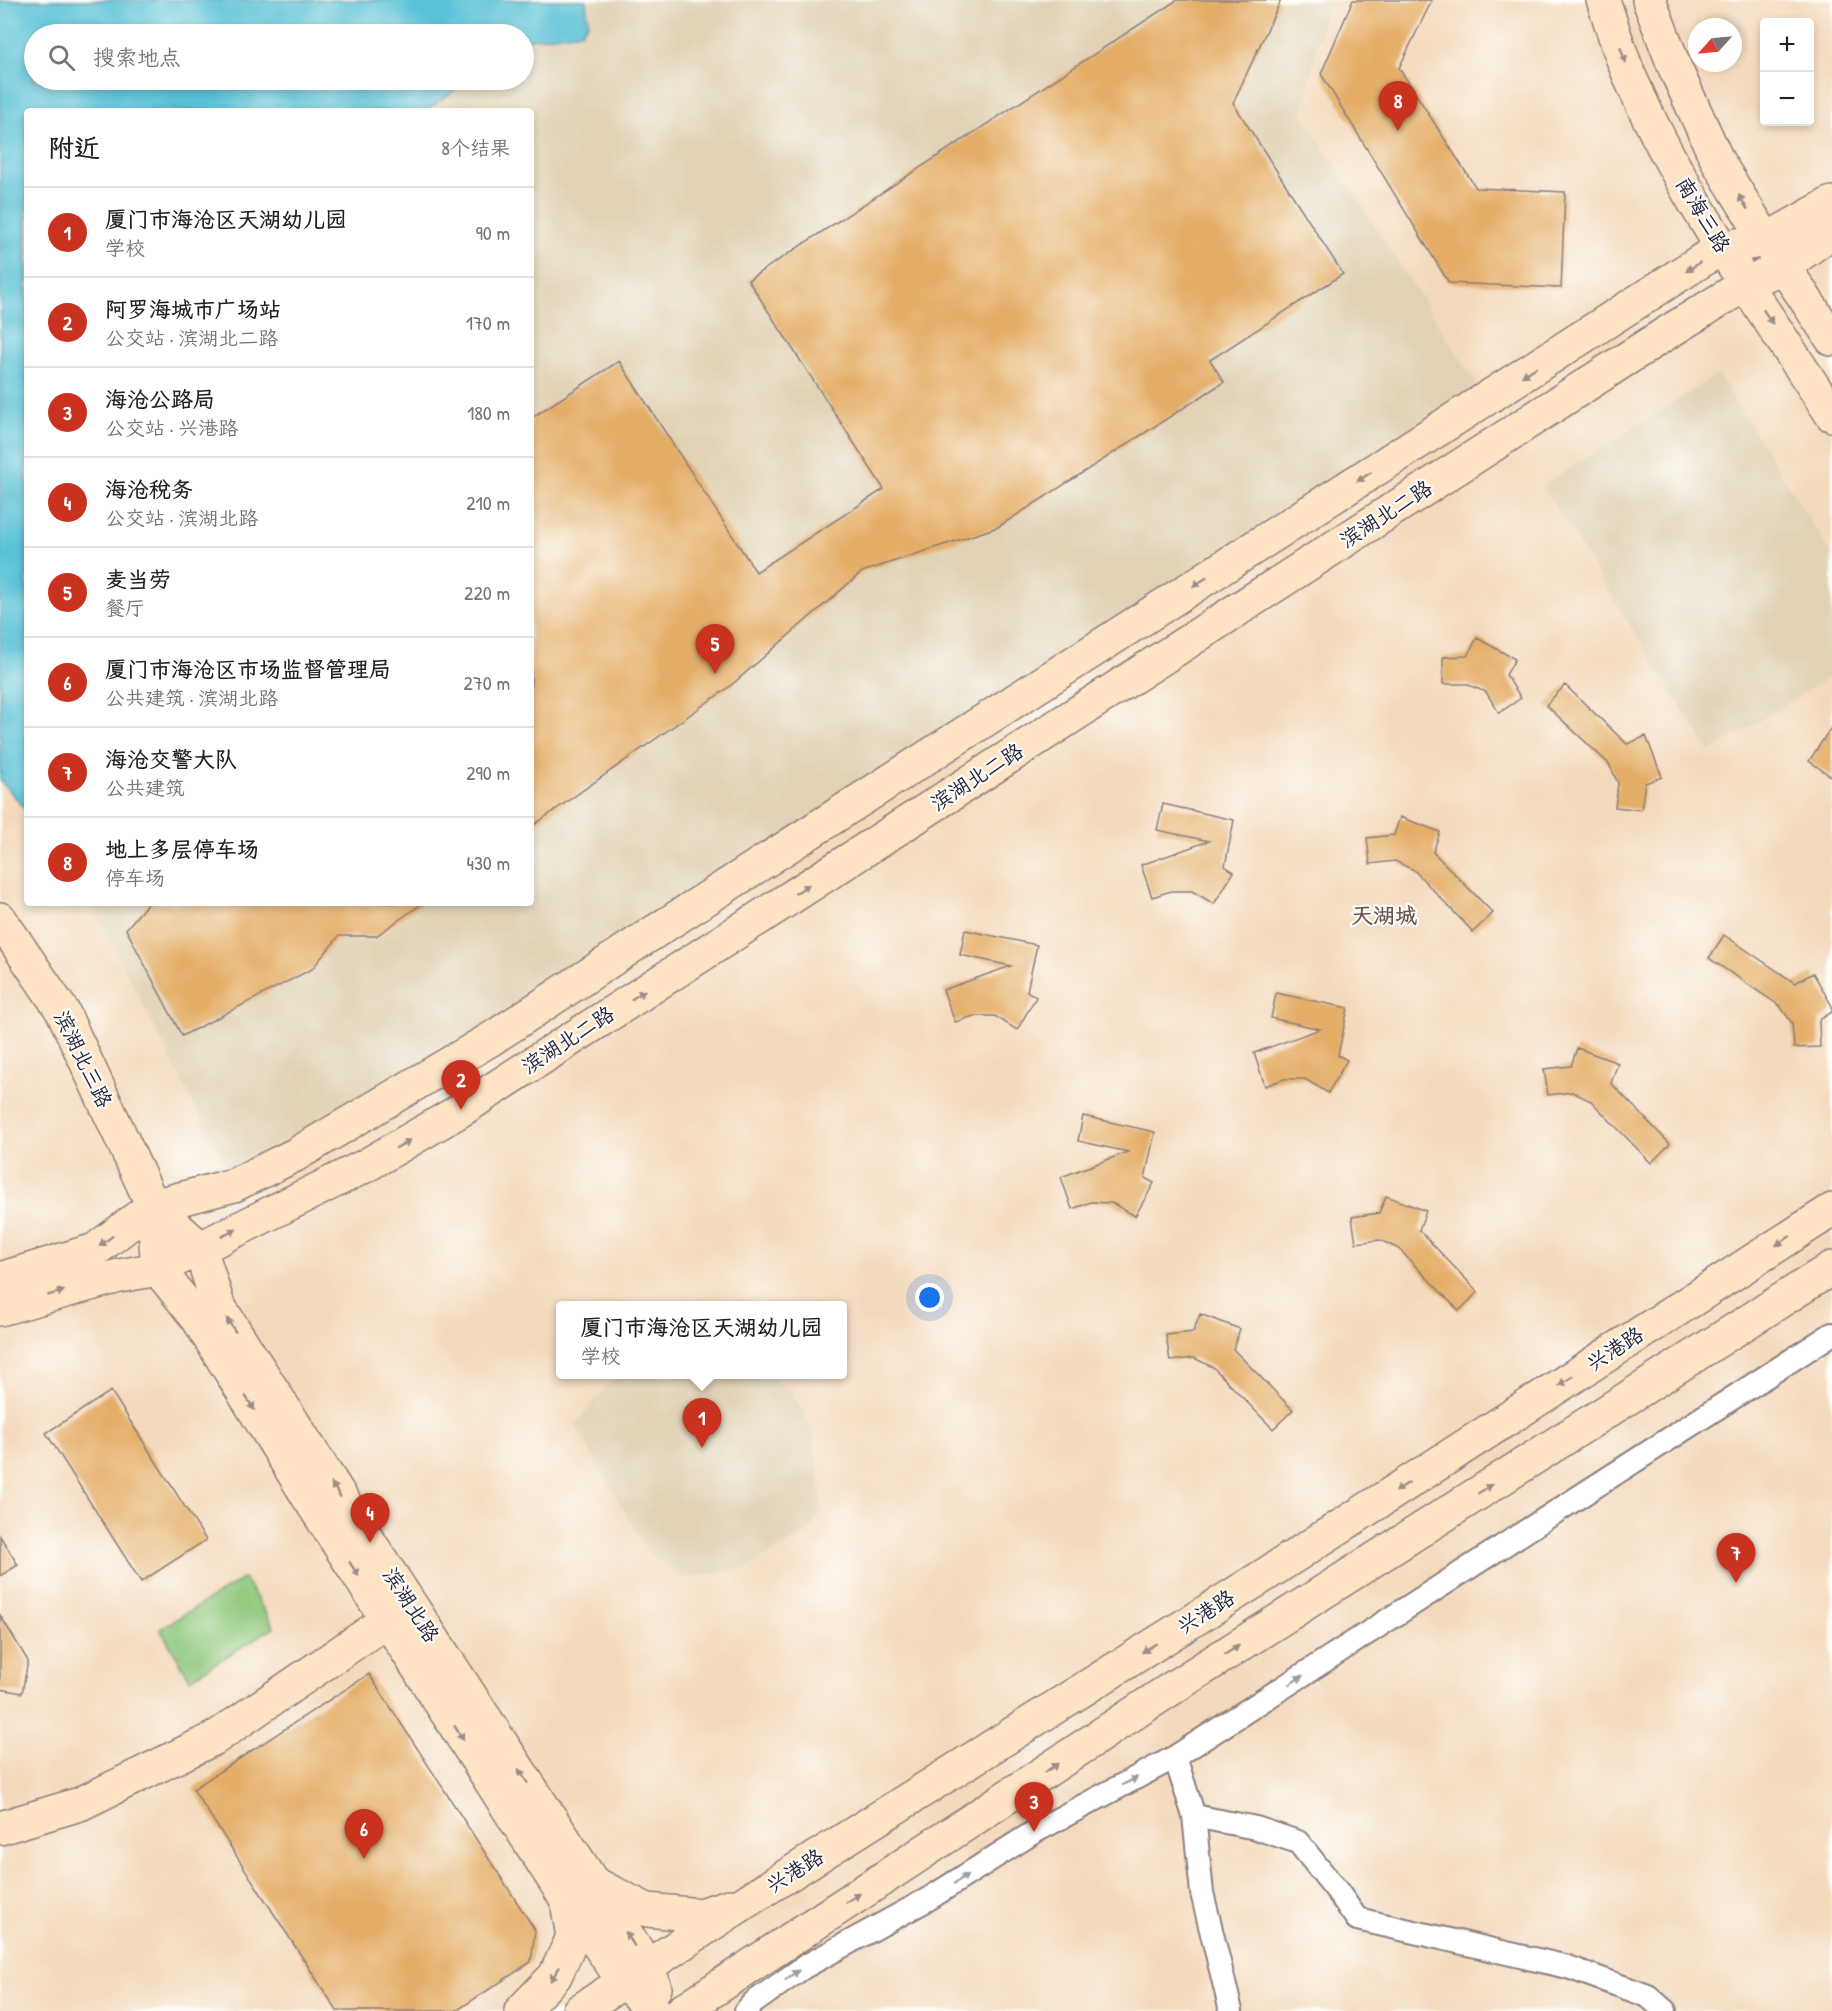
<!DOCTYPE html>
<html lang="zh">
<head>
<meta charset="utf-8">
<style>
  :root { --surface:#fff; --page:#f6f6f6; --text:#202124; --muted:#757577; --line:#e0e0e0; --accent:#c8321e }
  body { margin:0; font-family:"Patrick Hand","LXGW WenKai TC",sans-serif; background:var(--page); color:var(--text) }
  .controls { position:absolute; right:18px; top:18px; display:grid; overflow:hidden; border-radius:6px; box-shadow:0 3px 9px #0003 }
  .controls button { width:54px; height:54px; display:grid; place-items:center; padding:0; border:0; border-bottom:2px solid var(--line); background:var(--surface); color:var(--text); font:30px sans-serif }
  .compass { position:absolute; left:1688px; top:18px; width:54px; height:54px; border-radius:50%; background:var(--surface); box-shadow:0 3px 9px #0003; rotate:243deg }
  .you { position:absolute; left:930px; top:1298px; width:21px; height:21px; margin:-15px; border:4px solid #fff; border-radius:50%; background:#1a73e8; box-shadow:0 0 0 9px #1a73e833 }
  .badge { display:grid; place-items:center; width:39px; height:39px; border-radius:50%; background:var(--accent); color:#fff; font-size:20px; font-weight:700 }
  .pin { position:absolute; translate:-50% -50px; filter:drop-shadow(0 2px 3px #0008) }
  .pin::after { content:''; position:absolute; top:32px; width:21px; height:18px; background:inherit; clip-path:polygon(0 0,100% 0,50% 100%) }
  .popup { position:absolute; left:556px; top:1301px; width:291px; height:78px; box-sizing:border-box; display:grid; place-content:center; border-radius:6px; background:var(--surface); filter:drop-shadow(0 2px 4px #0005); font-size:20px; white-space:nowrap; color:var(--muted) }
  .popup b { font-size:22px; color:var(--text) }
  .popup::after { content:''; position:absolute; left:50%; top:100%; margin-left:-12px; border:12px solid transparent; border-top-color:var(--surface) }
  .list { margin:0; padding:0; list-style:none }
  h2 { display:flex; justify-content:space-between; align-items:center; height:78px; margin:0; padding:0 24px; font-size:26px }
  h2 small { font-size:20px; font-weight:400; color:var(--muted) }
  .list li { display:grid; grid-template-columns:39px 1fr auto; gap:18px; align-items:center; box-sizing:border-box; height:90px; padding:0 24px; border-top:2px solid var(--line) }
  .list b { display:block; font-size:22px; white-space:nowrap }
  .list p { margin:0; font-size:20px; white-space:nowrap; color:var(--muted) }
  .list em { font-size:20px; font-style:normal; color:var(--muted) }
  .icon { flex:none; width:33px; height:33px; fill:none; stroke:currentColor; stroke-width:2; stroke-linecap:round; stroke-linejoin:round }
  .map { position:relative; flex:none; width:1832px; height:2011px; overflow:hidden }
  .search { position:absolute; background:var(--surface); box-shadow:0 3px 9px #0003; left:24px; top:24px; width:510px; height:66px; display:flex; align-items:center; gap:15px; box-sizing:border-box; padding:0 21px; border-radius:33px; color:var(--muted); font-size:22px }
  .panel { position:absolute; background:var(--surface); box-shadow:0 3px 9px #0003; left:24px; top:108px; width:510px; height:798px; border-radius:6px }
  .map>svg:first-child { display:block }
</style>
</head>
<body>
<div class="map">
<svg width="1832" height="2011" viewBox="0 0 1832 2011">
  <rect width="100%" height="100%" fill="#fdfcf7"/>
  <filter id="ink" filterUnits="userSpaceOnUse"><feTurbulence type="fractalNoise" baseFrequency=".0167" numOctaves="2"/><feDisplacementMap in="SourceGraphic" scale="12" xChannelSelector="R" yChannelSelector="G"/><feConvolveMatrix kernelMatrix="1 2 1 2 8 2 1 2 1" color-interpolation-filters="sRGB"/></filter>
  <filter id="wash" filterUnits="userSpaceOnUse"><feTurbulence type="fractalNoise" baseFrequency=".008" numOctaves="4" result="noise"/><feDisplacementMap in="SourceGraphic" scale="24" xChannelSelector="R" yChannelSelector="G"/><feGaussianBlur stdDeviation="1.35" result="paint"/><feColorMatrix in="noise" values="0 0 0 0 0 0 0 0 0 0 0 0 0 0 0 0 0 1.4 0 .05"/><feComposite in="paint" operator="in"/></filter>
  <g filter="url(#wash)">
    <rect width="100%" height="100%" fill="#f4dabd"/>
    <!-- built -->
    <path fill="#e1d2b5" d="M 586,0 L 1328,0 L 1302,114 L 1478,385 L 370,1103 L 227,1169 L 91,903 L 531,903 L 531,111 L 425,111 L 470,80 L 524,80 L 524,43 L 529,39 L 581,32 L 588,23 Z
      M 1718,374 L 1832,555 L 1832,675 L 1710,752 L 1542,486 Z
      M 616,1375 L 768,1375 L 790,1391 L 813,1429 L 823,1510 L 807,1533 L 748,1567 L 681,1579 L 647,1550 L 575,1425 Z"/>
    <!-- green -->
    <path fill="#8fc97d" stroke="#58765c" stroke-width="1.5" d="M 244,1578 L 274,1627 L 190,1679 L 160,1629 Z"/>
    <!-- water -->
    <path fill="#5ac2d8" stroke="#3e728a" stroke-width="1.5" d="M 0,0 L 586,0 L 588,23 L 581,32 L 529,39 L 524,43 L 524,34 L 34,34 L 34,80 L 470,80 L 425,111 L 27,111 L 27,811 L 0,780 Z"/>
    <g id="blocks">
      <!-- building -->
      <path fill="#e5ae68" d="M 1177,0 L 1281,0 L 1233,103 L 1343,274 L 1210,360 L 1224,382 L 998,527 L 862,572 L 729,687 L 531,827 L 531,418 L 619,361 L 756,572 L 884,489 L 748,280 Z
        M 1353,0 L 1432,0 L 1399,68 L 1476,188 L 1565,192 L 1561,288 L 1449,283 L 1321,74 Z
        M 1477,638 L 1515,659 L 1506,675 L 1521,698 L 1499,713 L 1486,692 L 1466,684 L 1443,684 L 1443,657 L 1467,656 Z
        M 1565,685 L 1627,744 L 1646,736 L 1662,777 L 1645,783 L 1641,810 L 1615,807 L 1618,783 L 1609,764 L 1546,705 Z
        M 1832,726 L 1832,777 L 1809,761 Z
        M 1163,804 L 1234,820 L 1225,866 L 1234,872 L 1214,904 L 1192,891 L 1171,891 L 1152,897 L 1141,865 L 1209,841 L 1157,830 Z
        M 1400,817 L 1440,832 L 1433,852 L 1493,913 L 1473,932 L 1414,870 L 1395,861 L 1370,864 L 1367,838 L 1394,835 Z
        M 148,903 L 423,903 L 376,936 L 339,936 L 312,969 L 182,1036 L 126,929 Z
        M 965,930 L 1037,945 L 1027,991 L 1036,997 L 1017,1030 L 995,1016 L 974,1016 L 955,1022 L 943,990 L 1011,966 L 960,955 Z
        M 1724,935 L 1795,983 L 1813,973 L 1832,1006 L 1832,1012 L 1819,1020 L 1820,1047 L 1794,1048 L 1792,1023 L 1780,1006 L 1709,958 Z
        M 1276,993 L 1348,1008 L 1338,1055 L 1347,1060 L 1328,1093 L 1305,1079 L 1284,1079 L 1265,1086 L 1254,1053 L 1320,1029 L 1271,1018 Z
        M 1577,1048 L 1618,1063 L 1611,1083 L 1670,1144 L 1651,1163 L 1591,1101 L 1572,1092 L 1548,1095 L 1544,1069 L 1571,1066 Z
        M 1083,1116 L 1155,1132 L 1145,1178 L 1154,1183 L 1135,1216 L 1112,1203 L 1091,1202 L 1072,1209 L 1061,1177 L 1128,1152 L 1078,1141 Z
        M 1386,1196 L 1426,1211 L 1419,1230 L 1478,1292 L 1459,1311 L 1399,1249 L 1380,1240 L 1356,1243 L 1352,1217 L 1379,1213 Z
        M 1200,1314 L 1240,1329 L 1233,1349 L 1293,1410 L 1273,1429 L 1213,1367 L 1194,1358 L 1170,1361 L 1166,1335 L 1193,1332 Z
        M 111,1391 L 206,1540 L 141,1582 L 46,1433 Z
        M 0,1536 L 18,1565 L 0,1576 Z
        M 0,1615 L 28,1661 L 22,1693 L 0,1689 Z
        M 369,1674 L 535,1930 L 531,1962 L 456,2011 L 337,2011 L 193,1789 Z"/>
    </g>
  </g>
  <g filter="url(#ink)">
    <use href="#blocks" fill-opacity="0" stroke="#8b7e7c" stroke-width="1.5"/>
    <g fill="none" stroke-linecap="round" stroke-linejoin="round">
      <!-- street casing -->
      <g stroke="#8b7e7c" stroke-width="26">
        <path id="street" d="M 1175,1757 L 1194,1816 L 1202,1893 L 1231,2011
          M 1194,1816 L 1256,1828 L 1298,1842 L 1338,1892 L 1357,1919 L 1568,1967 L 1648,1996 L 1665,2011
          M 746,2011 L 753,2003 L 804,1967 L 930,1898 L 1034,1832 L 1175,1757 L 1832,1334"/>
      </g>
      <!-- secondary casing -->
      <g stroke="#8b7e7c" stroke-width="36">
        <path id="secondary" d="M 1603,0 C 1613,28 1621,59 1634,86 C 1686,204 1763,308 1832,415
          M 1649,0 L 1675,68 L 1718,162 L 1766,240 L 1832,339
          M 0,919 L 63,1012 L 153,1206 L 158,1269 L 198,1319 L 309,1498 L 567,1900 L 623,1980 L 655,2011
          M 153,1206 L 200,1248 L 218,1305 L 370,1543 L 648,1967 L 655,1988
          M 0,1279 L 95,1250 L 153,1206 L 234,1185 L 295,1155 L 491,1039 L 631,947 L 1721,248 L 1766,240 L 1832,203
          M 0,1309 L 119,1276 L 158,1269 L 367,1165 L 461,1110 L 1665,334 L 1746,284 L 1784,266 L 1832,232
          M 0,1828 L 80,1804 L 215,1738 L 404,1609
          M 593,1883 L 647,1910 L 700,1915 L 729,1906
          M 521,2011 L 555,1976 L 573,1937 L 567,1901
          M 579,2011 L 750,1899 L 1265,1575 L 1832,1210
          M 682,2011 L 1163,1694 L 1832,1268"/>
      </g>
      <!-- street -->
      <use href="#street" stroke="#fff" stroke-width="22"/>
      <!-- secondary -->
      <use href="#secondary" stroke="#fee4c5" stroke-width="33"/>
    </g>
    <!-- one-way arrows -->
    <defs><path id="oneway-solid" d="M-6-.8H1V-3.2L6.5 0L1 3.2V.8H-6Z" transform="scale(1.5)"/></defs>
    <g fill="#9b8d87">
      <use href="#oneway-solid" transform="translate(1623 55) rotate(71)"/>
      <use href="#oneway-solid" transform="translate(1743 202) rotate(-121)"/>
      <use href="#oneway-solid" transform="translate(1693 267) rotate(147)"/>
      <use href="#oneway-solid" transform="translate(1768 317) rotate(56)"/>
      <use href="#oneway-solid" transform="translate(1529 372) rotate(147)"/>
      <use href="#oneway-solid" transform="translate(1364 477) rotate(147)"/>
      <use href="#oneway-solid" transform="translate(1200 582) rotate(147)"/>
      <use href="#oneway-solid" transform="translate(802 889) rotate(-33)"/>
      <use href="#oneway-solid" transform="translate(638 995) rotate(-33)"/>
      <use href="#oneway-solid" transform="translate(403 1144) rotate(-30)"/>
      <use href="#oneway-solid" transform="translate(229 1233) rotate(-27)"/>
      <use href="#oneway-solid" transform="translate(106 1241) rotate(143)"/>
      <use href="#oneway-solid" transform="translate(1783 1241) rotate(147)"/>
      <use href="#oneway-solid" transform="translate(56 1293) rotate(-16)"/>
      <use href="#oneway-solid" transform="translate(231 1325) rotate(-123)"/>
      <use href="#oneway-solid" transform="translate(1566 1381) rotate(147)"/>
      <use href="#oneway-solid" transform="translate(250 1403) rotate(58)"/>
      <use href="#oneway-solid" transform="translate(1402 1487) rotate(147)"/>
      <use href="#oneway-solid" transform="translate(1485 1489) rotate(-32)"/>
      <use href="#oneway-solid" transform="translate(336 1490) rotate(-123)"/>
      <use href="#oneway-solid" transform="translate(354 1569) rotate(57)"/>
      <use href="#oneway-solid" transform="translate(1149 1648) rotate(148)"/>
      <use href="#oneway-solid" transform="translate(1232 1650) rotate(-32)"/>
      <use href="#oneway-solid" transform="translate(459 1733) rotate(57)"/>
      <use href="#oneway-solid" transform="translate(1051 1768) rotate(-33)"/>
      <use href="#oneway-solid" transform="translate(523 1776) rotate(-123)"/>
      <use href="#oneway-solid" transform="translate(853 1898) rotate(-33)"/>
      <use href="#oneway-solid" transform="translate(630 1939) rotate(-123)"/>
      <use href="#oneway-solid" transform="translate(555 1974) rotate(124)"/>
    </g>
    <g fill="#9c9ca7">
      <use href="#oneway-solid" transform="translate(1296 1680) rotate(-33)"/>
      <use href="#oneway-solid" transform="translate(1130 1781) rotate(-28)"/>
      <use href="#oneway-solid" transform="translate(961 1879) rotate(-33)"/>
      <use href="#oneway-solid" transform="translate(792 1975) rotate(-35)"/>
    </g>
  </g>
  <g text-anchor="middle" stroke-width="4.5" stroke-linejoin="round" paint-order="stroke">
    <!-- street labels -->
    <g font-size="21" fill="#22223b" stroke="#fdfcf7">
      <text transform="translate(1703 215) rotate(59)" y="7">南海三路</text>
      <text transform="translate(1386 514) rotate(-33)" y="7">滨湖北二路</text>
      <text transform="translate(977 777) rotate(-33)" y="7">滨湖北二路</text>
      <text transform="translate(568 1040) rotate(-33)" y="7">滨湖北二路</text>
      <text transform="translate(83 1059) rotate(64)" y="7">滨湖北三路</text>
      <text transform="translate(1615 1349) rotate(-33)" y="7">兴港路</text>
      <text transform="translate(411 1605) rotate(57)" y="7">滨湖北路</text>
      <text transform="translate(1206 1612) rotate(-32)" y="7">兴港路</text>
      <text transform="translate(795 1871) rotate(-32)" y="7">兴港路</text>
    </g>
    <!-- neighbourhood labels -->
    <g font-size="22" font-weight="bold" fill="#66534b" stroke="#fdfcf7">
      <text x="1384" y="923">天湖城</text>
    </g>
  </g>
</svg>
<div class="controls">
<button>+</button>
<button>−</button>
</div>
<svg class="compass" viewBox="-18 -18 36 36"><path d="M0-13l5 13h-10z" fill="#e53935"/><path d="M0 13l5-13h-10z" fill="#757577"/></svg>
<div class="you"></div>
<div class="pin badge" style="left:702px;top:1448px">1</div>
<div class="popup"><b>厦门市海沧区天湖幼儿园</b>学校</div>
<div class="pin badge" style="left:461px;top:1110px">2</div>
<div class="pin badge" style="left:1034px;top:1832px">3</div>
<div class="pin badge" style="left:370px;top:1543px">4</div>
<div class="pin badge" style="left:715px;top:674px">5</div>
<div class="pin badge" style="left:364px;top:1859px">6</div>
<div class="pin badge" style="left:1736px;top:1583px">7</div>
<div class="pin badge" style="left:1398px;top:131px">8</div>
<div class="search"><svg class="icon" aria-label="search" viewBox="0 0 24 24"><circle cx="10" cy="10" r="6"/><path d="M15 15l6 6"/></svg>搜索地点</div>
<section class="panel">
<h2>附近<small>8个结果</small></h2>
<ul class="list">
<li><span class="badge">1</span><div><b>厦门市海沧区天湖幼儿园</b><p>学校</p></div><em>90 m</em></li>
<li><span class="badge">2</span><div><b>阿罗海城市广场站</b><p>公交站 · 滨湖北二路</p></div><em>170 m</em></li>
<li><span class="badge">3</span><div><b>海沧公路局</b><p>公交站 · 兴港路</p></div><em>180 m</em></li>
<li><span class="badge">4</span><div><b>海沧税务</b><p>公交站 · 滨湖北路</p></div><em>210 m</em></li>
<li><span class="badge">5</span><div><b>麦当劳</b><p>餐厅</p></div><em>220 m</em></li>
<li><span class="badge">6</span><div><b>厦门市海沧区市场监督管理局</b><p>公共建筑 · 滨湖北路</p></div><em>270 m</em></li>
<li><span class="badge">7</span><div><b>海沧交警大队</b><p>公共建筑</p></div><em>290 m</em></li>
<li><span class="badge">8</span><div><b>地上多层停车场</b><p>停车场</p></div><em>430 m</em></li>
</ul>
</section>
</div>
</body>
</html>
